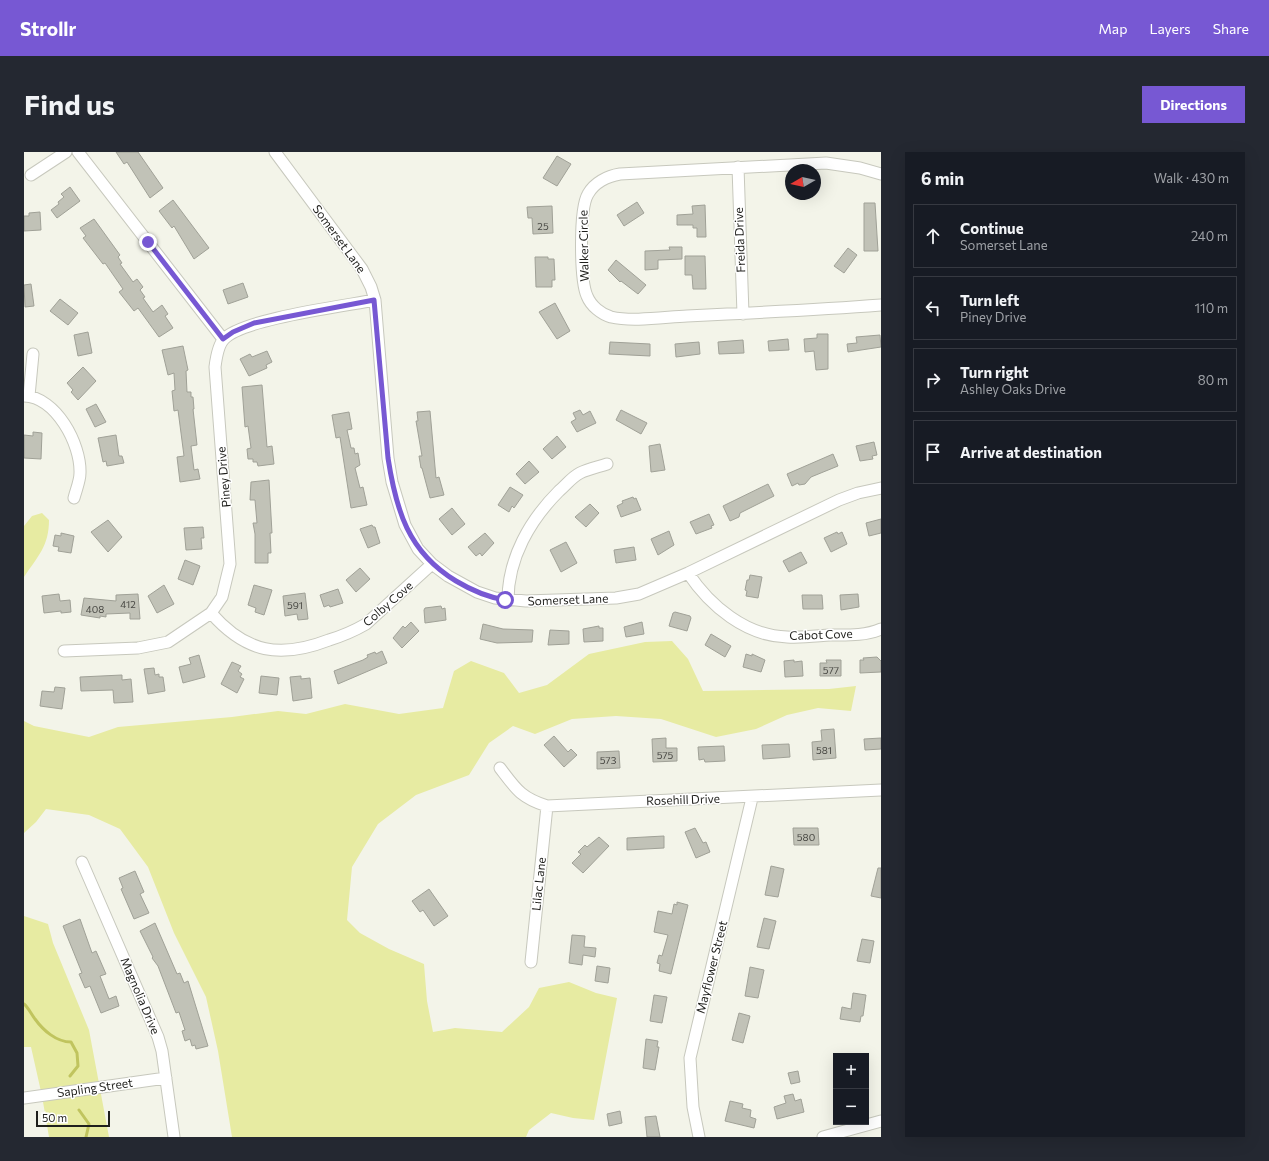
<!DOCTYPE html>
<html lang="en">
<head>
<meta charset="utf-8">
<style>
  :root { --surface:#171b24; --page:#242831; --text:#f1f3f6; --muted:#9ea1a6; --line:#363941; --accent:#7758d3 }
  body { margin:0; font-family:Commissioner,sans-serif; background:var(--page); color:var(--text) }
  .controls { position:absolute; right:12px; bottom:12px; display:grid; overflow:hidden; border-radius:0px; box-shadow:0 4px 16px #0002 }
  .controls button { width:36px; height:36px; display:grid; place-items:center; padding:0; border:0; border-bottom:1px solid var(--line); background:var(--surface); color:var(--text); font:20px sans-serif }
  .compass { position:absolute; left:761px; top:12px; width:36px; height:36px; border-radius:50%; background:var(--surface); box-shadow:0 4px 16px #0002; rotate:261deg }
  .scale { position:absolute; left:12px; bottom:10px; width:74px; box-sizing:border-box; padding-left:4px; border:2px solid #1f1f1c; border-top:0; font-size:11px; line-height:14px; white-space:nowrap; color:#1f1f1c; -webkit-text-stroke:3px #fff; paint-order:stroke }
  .stop { position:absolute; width:12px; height:12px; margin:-9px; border:3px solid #7758d3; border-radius:50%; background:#fff }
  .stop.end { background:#7758d3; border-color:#fff; box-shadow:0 1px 4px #0008 }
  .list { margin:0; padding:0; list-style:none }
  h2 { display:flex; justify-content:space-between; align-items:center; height:52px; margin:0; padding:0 16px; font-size:17px }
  h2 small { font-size:13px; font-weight:400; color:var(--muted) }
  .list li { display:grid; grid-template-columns:26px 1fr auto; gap:12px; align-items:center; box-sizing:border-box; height:64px; margin:0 8px 8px; padding:0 8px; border:1px solid var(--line); border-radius:0px }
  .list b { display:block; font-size:15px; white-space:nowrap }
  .list p { margin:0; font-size:13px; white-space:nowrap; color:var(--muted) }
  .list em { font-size:13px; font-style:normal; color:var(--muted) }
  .icon { flex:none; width:22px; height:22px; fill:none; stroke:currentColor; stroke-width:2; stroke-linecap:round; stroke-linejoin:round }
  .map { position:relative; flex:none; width:857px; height:985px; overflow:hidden; border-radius:0px }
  header { display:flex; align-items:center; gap:24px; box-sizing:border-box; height:56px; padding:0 20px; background:var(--accent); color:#fff }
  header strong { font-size:19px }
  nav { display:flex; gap:22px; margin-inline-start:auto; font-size:14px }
  .intro { display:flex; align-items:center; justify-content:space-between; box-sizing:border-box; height:96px; padding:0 24px }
  h1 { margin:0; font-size:28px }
  .button { padding:10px 18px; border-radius:0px; background:var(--accent); color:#fff; font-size:14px; font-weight:700 }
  main { display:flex; gap:24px; padding:0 24px }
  aside { flex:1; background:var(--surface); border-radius:0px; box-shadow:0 4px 16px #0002 }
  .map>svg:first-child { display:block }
</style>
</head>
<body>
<header>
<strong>Strollr</strong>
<nav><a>Map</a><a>Layers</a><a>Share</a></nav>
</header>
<div class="intro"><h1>Find us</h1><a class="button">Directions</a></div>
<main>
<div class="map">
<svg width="857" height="985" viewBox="0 0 857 985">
  <rect width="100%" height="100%" fill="#f3f4e9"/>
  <!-- green -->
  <path fill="#e7eba2" d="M 18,361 L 25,368 C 25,394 14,404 0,425 L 0,374 L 8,364 Z
    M 648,489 L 664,507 L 679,539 L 805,537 L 832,534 L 827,559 L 794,556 L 763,563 L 732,577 L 692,585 L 637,567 L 592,564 L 548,567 L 511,582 L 489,574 L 465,591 L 445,623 L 392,643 L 354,672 L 328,715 L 323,768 L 336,781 L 365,797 L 400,812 L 403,849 L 409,880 L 431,876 L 478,880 L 505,855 L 515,836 L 545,830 L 572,841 L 593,846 L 570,968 L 549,966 L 527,961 L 505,978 L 502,985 L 208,985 L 194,899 L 182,845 L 150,781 L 124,715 L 96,677 L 65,663 L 22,657 L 12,670 L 0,681 L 0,569 L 10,574 L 65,585 L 94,575 L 208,565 L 254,559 L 282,562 L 321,552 L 375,562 L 419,556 L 430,519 L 447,509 L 480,521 L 495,541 L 523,533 L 565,502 L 621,490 Z
    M 0,764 L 24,772 L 29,791 L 65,878 L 85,985 L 25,985 L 18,944 L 7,895 L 0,895 Z"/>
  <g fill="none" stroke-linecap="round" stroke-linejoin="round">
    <!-- stream -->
    <path stroke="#c0c45e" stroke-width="3" d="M 0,852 C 4,855 7,862 11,867 C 19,878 32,890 47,890 L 53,901 L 54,914 L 46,924
      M 55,958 L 65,972 L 62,985"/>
  </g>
  <!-- building -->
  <path fill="#c1c2b7" stroke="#a0a197" d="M 92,0 L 114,0 L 139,36 L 126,46 L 103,10 L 100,12 Z
    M 533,4 L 547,12 L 533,34 L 519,26 Z
    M 46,35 L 56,49 L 33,66 L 27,58 L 35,52 L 34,50 L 40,45 L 37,42 Z
    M 149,48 L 185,96 L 170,107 L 150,74 L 148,76 L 135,59 Z
    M 613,50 L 620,61 L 600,74 L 593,63 Z
    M 840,51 L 851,51 L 854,99 L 840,99 Z
    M 681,53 L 682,85 L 673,85 L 673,76 L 669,76 L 669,73 L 653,73 L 653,63 L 669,62 L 668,54 Z
    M 528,54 L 529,81 L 509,82 L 508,66 L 504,66 L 503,55 Z
    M 16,60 L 17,78 L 0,79 L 0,64 L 5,64 L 5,61 Z
    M 70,67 L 96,103 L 94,105 L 98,111 L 96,112 L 109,130 L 113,127 L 119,135 L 116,138 L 121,145 L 119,146 L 129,160 L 138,153 L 144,162 L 141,164 L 149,176 L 135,185 L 114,156 L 110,159 L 95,140 L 99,137 L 81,111 L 79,112 L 59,86 L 62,84 L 56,76 Z
    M 645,95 L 658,95 L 658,107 L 634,108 L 634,117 L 621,118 L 621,99 L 646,98 Z
    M 824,96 L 833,103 L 820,121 L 810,114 Z
    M 661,104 L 681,104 L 682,137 L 669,137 L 668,123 L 661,123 Z
    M 511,105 L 524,105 L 524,107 L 530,107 L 531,128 L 528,128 L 528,135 L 512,135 Z
    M 592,108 L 622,133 L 614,142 L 597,129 L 596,130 L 584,118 Z
    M 219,131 L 224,145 L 204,152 L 199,138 Z
    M 7,132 L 10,154 L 1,155 L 0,133 Z
    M 36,147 L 54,161 L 44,173 L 26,159 Z
    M 531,151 L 546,179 L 533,187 L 515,160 Z
    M 64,180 L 68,201 L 54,204 L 50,183 Z
    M 793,182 L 804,182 L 804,217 L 792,218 L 790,199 L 781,200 L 780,187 L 793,186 Z
    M 856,183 L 857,195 L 824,200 L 823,192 L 833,191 L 832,185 Z
    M 764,187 L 765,198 L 745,199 L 744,189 Z
    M 719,188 L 720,201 L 695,202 L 694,190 Z
    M 586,190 L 626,192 L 626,204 L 585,202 Z
    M 675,190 L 676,202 L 652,205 L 651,192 Z
    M 159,194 L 164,218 L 162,219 L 163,240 L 167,240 L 167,245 L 169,245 L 170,257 L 169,257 L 173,293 L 167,294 L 170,318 L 174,317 L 176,327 L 156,330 L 153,305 L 160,304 L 154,258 L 150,259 L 148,239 L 151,238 L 150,221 L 144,223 L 138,198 Z
    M 243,199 L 248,210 L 242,213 L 243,216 L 225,224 L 216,207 L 226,202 L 228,205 Z
    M 59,215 L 72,229 L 54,248 L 47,240 L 49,238 L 43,231 Z
    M 238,233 L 243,295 L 248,294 L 250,312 L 234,314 L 233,310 L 229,310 L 229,307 L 224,307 L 223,297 L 227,296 L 224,274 L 221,275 L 218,235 Z
    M 72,252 L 82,270 L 71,275 L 62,257 Z
    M 556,258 L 559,263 L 566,259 L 572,271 L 553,280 L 547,270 L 552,267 L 549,261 Z
    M 597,258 L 623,271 L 617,282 L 592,268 Z
    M 406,259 L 412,326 L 415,325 L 420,343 L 406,346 L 398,316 L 397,316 L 395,304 L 398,304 L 392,269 L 394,269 L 393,260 Z
    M 325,260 L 328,277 L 323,278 L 327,296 L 330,296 L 331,302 L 334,301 L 336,313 L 331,316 L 336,336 L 339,335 L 343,353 L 327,356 L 316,285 L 312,286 L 308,263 Z
    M 9,280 L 18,281 L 17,307 L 0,306 L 0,283 L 9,284 Z
    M 92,283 L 95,304 L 98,304 L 100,311 L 83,314 L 82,309 L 79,310 L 74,286 Z
    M 533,284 L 542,295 L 528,307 L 519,297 Z
    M 850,290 L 853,303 L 848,304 L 849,307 L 836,309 L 832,294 Z
    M 636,292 L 641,318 L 627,320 L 625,294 Z
    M 809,302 L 814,314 L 787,325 L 781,332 L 775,333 L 774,331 L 768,334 L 763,322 Z
    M 505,309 L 515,320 L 501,332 L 492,322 Z
    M 245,328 L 248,381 L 246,381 L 247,401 L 244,401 L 244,411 L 231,411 L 231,382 L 229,371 L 233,371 L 231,348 L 226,348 L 227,330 Z
    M 744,332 L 750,344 L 716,361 L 715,365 L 706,369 L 699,354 Z
    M 486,335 L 499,343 L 490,356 L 488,354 L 485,360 L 474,353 Z
    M 609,345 L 610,347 L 612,346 L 617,358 L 597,365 L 593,354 L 599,351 L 598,349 Z
    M 566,352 L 575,361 L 562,375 L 551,365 Z
    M 428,356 L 441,372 L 428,383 L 415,367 Z
    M 685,362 L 690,373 L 687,374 L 688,376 L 672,382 L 666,370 Z
    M 857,367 L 857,381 L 845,384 L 842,371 Z
    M 84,368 L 98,385 L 84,400 L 67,380 Z
    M 348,373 L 349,375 L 351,375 L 356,391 L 344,396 L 336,377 Z
    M 179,375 L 180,386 L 177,386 L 178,397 L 162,398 L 160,376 Z
    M 645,379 L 650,393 L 634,403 L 627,387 Z
    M 813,380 L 814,382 L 818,380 L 823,392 L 807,400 L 800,386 Z
    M 37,381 L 50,384 L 47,401 L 34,399 L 35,395 L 29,394 L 31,383 L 37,384 Z
    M 461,381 L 470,391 L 458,404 L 456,401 L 452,404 L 444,395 Z
    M 542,390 L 553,411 L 537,420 L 526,398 Z
    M 610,395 L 612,408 L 592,411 L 590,398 Z
    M 777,400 L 783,411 L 765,420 L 759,409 Z
    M 161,408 L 176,414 L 169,433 L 154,427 Z
    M 336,416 L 346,427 L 332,440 L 322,428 Z
    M 726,423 L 738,425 L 734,446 L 722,444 L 723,439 L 721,438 L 723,428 L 725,428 Z
    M 140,433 L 150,452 L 133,461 L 124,444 Z
    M 230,433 L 248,438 L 240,463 L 231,460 L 232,456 L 224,453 Z
    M 314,437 L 319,451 L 306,455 L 305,453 L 300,455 L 296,443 Z
    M 281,441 L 284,467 L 274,468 L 273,462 L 261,464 L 259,444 Z
    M 35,442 L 36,449 L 46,448 L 47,460 L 37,461 L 37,459 L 20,461 L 18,444 Z
    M 114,442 L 116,467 L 106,467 L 106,461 L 82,462 L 82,465 L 76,464 L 76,466 L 57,463 L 60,446 L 92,449 L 92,443 Z
    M 834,442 L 835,455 L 817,458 L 816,443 Z
    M 778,443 L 798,443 L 799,457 L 779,457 Z
    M 417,454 L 418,457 L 421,456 L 422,468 L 401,471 L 400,458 L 401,456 Z
    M 651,460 L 666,464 L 667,466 L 663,479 L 645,474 L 649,461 Z
    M 387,470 L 395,479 L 378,496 L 369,486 L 379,474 L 381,476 Z
    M 618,470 L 620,482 L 602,485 L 600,475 Z
    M 459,472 L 479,477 L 509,478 L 508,490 L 473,491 L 456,487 Z
    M 575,474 L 575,476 L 579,476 L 579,489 L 560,490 L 559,477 Z
    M 526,478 L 545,479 L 545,492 L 524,493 Z
    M 687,482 L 707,494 L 701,505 L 681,493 Z
    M 358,499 L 363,511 L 314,532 L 310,519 L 339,508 L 344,505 L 343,503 L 351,500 L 352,502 Z
    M 722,502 L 728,504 L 728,502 L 741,508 L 737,520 L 719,515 Z
    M 175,503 L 181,525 L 159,531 L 155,515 L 167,512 L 165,506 Z
    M 853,505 L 857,509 L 857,520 L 836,521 L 836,508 L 840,508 L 839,506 Z
    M 770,508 L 770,510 L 778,509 L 779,524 L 761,525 L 760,509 Z
    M 802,508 L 817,508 L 817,524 L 796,524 L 796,511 L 803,511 Z
    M 208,510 L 217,514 L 214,519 L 218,522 L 216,525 L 220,527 L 213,541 L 197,532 Z
    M 130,516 L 131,523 L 135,522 L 135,525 L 139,525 L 141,539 L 124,542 L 120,517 Z
    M 98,523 L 98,528 L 107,527 L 109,550 L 90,551 L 89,538 L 57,539 L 56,525 Z
    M 237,524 L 255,526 L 253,543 L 235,541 Z
    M 277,524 L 277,527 L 286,526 L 288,546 L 269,549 L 266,525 Z
    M 31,535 L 41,536 L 38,557 L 16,554 L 18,539 L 30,540 Z
    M 810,577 L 812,606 L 789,608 L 788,590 L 798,589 L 797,578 Z
    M 530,584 L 544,600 L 547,597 L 553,603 L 540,615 L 520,593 Z
    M 642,586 L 642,596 L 653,596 L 653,609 L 629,610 L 628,587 Z
    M 857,586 L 857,597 L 841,598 L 840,587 Z
    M 765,592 L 766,605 L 739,607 L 738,593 Z
    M 700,594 L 701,609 L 681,610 L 680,607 L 675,608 L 674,595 Z
    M 595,599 L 596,616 L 573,617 L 573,600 Z
    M 671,676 L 679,691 L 682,690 L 686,700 L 672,706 L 661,680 Z
    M 769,676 L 794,676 L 795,693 L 770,693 Z
    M 640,684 L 640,696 L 603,698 L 603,686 Z
    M 575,685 L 585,694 L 559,721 L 548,711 L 557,702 L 554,700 L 561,693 L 563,695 Z
    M 747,714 L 760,717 L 754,745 L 741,743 Z
    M 854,716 L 857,716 L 857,746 L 847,744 Z
    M 111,719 L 120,740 L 116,742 L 125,761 L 110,767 L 97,737 L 99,736 L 95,726 Z
    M 405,737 L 424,764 L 410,774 L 399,758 L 396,760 L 388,749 Z
    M 653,750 L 664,753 L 647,822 L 635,819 L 636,812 L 633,811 L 635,803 L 638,804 L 644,783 L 630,780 L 634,759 L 648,762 L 650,752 L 653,753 Z
    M 740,766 L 752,769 L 745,797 L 733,795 Z
    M 56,767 L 68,801 L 72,799 L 82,822 L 76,824 L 85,847 L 92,844 L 95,854 L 77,861 L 66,834 L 61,836 L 55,822 L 58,821 L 39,774 Z
    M 131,771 L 153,822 L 156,821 L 160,831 L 164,829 L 184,894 L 172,897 L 171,893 L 168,894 L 166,887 L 161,889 L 158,879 L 161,878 L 155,860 L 152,861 L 134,814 L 128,806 L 129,805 L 116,779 Z
    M 548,783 L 561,784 L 560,795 L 572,796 L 571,805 L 559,803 L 558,813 L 545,811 Z
    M 838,787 L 850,789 L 846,811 L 833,809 Z
    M 573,814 L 586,816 L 584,831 L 571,829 Z
    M 726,815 L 740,818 L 734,846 L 721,844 Z
    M 829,841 L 842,843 L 839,864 L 837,864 L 836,870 L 816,867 L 818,855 L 827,857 Z
    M 630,843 L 643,845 L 638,871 L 626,869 Z
    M 715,861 L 726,864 L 719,891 L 708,888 Z
    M 622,887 L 634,889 L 633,895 L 635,895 L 631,918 L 619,916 Z
    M 774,919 L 776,930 L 767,932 L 764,921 Z
    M 769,942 L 771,949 L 777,947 L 780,960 L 753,967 L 750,955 L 762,951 L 760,944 Z
    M 706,949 L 719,952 L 718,956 L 727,958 L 726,965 L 732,967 L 730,976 L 701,969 Z
    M 596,959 L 598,971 L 585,974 L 583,962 Z
    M 632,964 L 636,985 L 623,985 L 621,965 Z"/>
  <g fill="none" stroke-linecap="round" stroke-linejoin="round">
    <!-- minor casing -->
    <g stroke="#c7c8bd" stroke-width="13">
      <path id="minor" d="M 54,0 L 199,187
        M 251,0 L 338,117 L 347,135 L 351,148 L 364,306 L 368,330 L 381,373 L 394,397 L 408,412 L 424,424 L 453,440 L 471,446 L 502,449 L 592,446 L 615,442 L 664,421 L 815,348 L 834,341 L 857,336
        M 714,15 L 719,162
        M 857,22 L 836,16 L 802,11 L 596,22 C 583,24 570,31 564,42 C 555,57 556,128 563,144 C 567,154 577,162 587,165 C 609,170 641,165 663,164 C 728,161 792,158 857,153
        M 7,23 L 42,0
        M 0,244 C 32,245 57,292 56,321 C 56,329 52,338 50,346
        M 5,244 L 9,202
        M 664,421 C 686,454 722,484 763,485 C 777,486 792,484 806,483 C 823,483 841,484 857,477
        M 484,448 C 484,406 506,368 535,339 C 542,333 548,325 556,321 C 564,317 574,315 583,312
        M 187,461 C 222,501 256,507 305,488 C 318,484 330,479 342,472 L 408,412
        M 40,499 L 114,496 L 144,490 L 187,461 L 198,445 L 206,412 L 191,215 C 192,207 194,193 200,187 C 218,167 320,154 351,148
        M 476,616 C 492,637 497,646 523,654 L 857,638
        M 58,710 L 134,885 L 138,899 L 150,985
        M 507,810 L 523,654
        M 0,946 L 142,926
        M 675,985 L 669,955 L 666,906 L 728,646
        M 799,985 L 857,969"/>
    </g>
    <!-- minor -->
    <use href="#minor" stroke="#fff" stroke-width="11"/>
  </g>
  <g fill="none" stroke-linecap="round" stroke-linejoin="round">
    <!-- route -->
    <path stroke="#7758d3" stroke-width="5" d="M 124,90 L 199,187 L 209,180 L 230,171 L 350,148 L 364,306 C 372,358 384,400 432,429 C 447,438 463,445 481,448"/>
  </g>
  <g text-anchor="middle" stroke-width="3" stroke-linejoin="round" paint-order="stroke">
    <!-- number labels -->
    <g font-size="10" fill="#484843">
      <text x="519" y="78">25</text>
      <text x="104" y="456">412</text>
      <text x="271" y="457">591</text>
      <text x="71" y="461">408</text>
      <text x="807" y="522">577</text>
      <text x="800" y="602">581</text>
      <text x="641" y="607">575</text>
      <text x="584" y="612">573</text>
      <text x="782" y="689">580</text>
    </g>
    <!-- street labels -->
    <g font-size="12" fill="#1f1f1c" stroke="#fff">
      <text transform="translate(315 87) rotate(54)" y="4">Somerset Lane</text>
      <text transform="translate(716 88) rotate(-92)" y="4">Freida Drive</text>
      <text transform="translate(560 94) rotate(-91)" y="4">Walker Circle</text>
      <text transform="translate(200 325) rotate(-95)" y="4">Piney Drive</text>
      <text transform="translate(544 448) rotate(-2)" y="4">Somerset Lane</text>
      <text transform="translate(364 452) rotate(-41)" y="4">Colby Cove</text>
      <text transform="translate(797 483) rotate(-2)" y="4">Cabot Cove</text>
      <text transform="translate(659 648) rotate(-2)" y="4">Rosehill Drive</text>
      <text transform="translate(515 732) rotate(-84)" y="4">Lilac Lane</text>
      <text transform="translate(688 815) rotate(-76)" y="4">Mayflower Street</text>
      <text transform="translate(116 844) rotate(67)" y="4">Magnolia Drive</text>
      <text transform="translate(71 936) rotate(-8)" y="4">Sapling Street</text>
    </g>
  </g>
</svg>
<div class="controls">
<button>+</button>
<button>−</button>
</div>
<svg class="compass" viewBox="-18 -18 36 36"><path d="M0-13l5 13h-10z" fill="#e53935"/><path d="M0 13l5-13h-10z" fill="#9ea1a6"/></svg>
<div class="scale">50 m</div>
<div class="stop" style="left:481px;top:448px"></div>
<div class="stop end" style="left:124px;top:90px"></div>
</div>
<aside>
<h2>6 min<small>Walk · 430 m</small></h2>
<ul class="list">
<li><svg class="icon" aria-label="ahead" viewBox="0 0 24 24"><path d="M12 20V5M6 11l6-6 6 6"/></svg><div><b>Continue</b><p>Somerset Lane</p></div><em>240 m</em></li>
<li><svg class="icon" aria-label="left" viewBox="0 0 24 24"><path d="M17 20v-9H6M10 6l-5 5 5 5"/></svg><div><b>Turn left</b><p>Piney Drive</p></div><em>110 m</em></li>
<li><svg class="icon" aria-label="right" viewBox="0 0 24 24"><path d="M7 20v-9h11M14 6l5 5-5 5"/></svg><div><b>Turn right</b><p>Ashley Oaks Drive</p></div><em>80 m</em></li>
<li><svg class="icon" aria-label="arrive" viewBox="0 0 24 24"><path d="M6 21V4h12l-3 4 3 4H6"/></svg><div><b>Arrive at destination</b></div></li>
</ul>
</aside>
</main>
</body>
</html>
